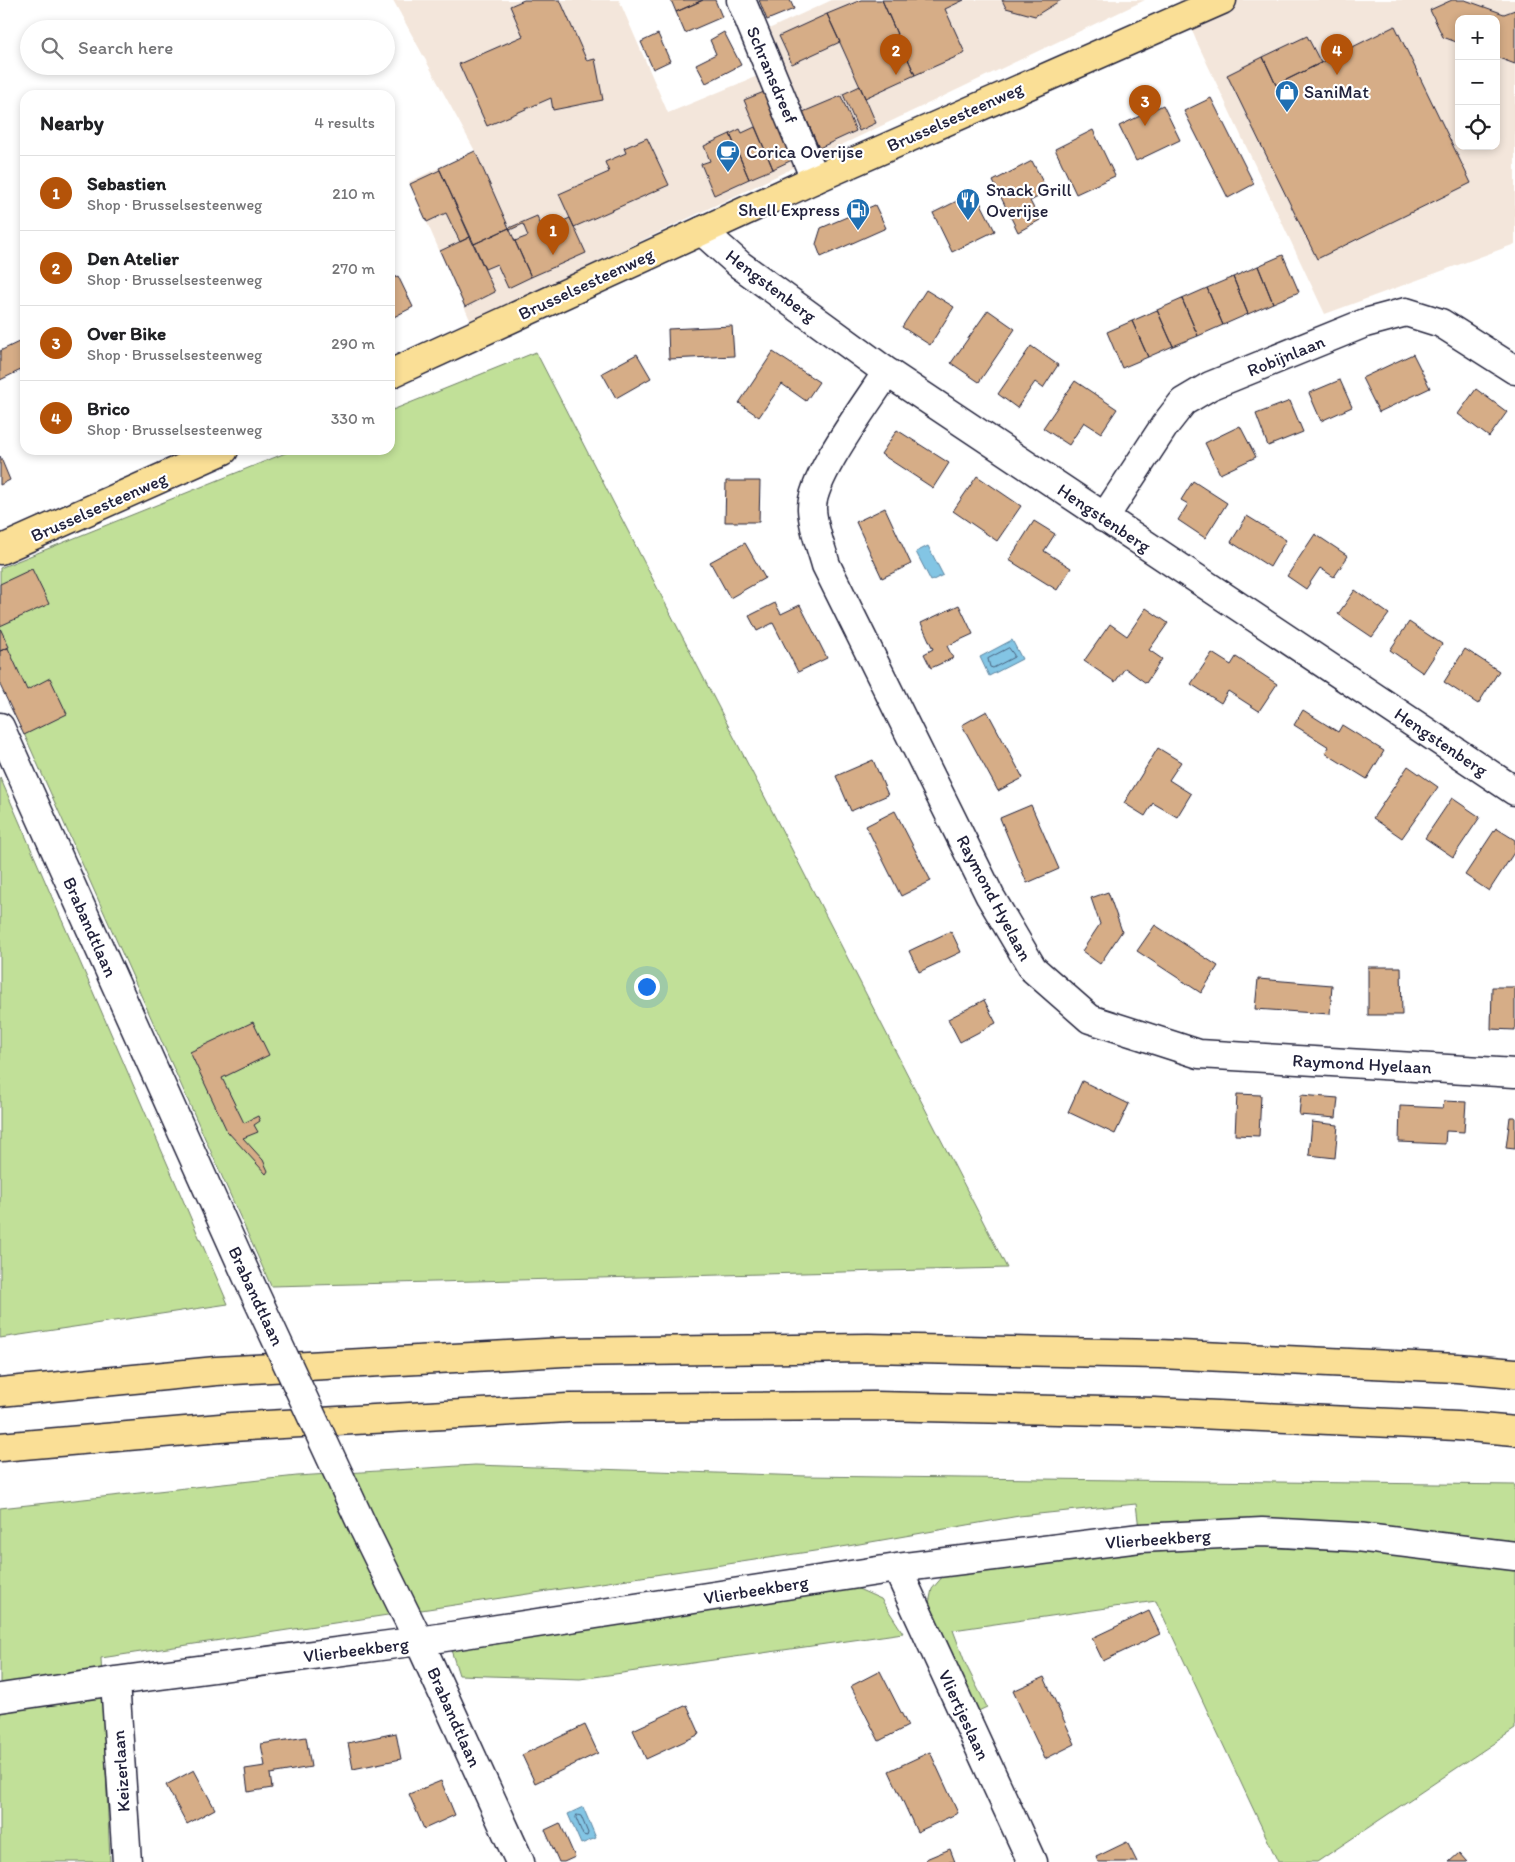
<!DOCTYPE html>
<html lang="en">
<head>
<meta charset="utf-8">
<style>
  :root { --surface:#fff; --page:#f2f2f2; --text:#202124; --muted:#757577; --line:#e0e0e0; --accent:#b45309 }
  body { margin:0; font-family:Itim,sans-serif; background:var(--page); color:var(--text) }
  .controls { position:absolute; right:15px; top:15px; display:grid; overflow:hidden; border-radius:10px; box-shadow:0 2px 8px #0003 }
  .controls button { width:45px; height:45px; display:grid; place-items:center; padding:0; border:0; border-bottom:1px solid var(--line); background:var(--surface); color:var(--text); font:25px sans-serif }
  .you { position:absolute; left:646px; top:986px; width:18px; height:18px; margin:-12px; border:4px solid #fff; border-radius:50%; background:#1a73e8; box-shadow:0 0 0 8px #1a73e833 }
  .badge { display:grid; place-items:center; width:32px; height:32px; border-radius:50%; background:var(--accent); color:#fff; font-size:16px; font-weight:700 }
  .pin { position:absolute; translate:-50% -41px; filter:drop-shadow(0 1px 2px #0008) }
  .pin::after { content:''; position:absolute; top:26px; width:18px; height:15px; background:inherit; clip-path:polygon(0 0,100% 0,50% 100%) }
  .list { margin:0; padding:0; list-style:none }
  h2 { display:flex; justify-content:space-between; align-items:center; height:65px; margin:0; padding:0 20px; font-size:21px }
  h2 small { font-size:16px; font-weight:400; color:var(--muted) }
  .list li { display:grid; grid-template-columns:32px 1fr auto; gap:15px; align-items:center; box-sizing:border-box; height:75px; padding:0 20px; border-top:1px solid var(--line) }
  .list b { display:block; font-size:19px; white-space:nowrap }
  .list p { margin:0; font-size:16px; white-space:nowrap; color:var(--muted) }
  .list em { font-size:16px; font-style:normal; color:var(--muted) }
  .icon { flex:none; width:28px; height:28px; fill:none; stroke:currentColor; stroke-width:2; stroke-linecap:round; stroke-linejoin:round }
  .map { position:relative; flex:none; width:1515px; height:1862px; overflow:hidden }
  .search { position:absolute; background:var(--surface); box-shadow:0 2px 8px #0003; left:20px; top:20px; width:375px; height:55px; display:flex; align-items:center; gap:12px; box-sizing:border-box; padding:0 18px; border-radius:28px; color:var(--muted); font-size:19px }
  .panel { position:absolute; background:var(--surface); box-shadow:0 2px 8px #0003; left:20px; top:90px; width:375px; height:365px; border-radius:15px }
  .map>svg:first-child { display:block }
</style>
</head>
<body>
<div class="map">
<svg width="1515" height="1862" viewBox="0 0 1515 1862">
  <rect width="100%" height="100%" fill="#fff"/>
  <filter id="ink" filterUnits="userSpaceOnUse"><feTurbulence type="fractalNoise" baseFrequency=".02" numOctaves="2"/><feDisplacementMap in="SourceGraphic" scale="10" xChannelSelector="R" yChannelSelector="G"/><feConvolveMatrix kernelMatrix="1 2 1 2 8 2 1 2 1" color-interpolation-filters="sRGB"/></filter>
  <g filter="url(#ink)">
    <!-- built -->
    <path fill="#f3e6db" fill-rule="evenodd" d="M 393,0 L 619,0 L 668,113 L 774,69 L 760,33 L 832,0 L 1145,0 L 471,322 L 409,182 L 475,151 Z
      M 1179,0 L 1515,0 L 1515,244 L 1325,314 L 1196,40 ZM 1459,19 L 1496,19 L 1496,146 L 1459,146 Z"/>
    <!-- green -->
    <path fill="#c1e098" stroke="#72816a" d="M 536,352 L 1007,1268 L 271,1286 L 0,680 L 0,568 L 293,450 L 390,450 L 390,411 Z
      M 0,777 L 228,1304 L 0,1338 Z
      M 475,1465 L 806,1476 L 1515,1485 L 1515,1729 L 1317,1862 L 1278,1862 L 1156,1601 L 953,1630 L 966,1665 L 987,1707 L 974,1713 L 927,1613 L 932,1589 L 944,1575 L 974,1568 L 1142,1553 L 1136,1504 L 1019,1516 L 848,1546 L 101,1658 L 110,1862 L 0,1862 L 0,1508 L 297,1476 Z
      M 854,1587 L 881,1599 L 903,1633 L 580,1679 L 459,1675 L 451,1650 Z"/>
    <!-- water -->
    <path fill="#83c5e4" stroke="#5c84a0" d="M 928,546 L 943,575 L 931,581 L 916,552 Z
      M 1012,640 L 1022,659 L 989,676 L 980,657 Z
      M 583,1807 L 596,1838 L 581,1844 L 568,1814 Z"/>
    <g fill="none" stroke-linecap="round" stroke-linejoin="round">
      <!-- shore -->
      <path stroke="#49637f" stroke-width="1" d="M 1009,648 L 1014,655 L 1014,657 L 993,668 L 990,667 L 988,659 Z
        M 577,1815 L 581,1816 L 588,1833 L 587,1836 L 583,1835 L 576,1818 Z"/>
    </g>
    <!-- building -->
    <path fill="#d6ad87" stroke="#22223b" d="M 524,0 L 560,0 L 587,61 L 595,59 L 603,100 L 553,110 L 551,98 L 487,126 L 459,64 L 523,36 L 510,6 Z
      M 671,0 L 703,0 L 676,12 Z
      M 703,0 L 715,0 L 722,17 L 685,33 L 676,12 Z
      M 759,0 L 790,0 L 794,9 L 767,20 Z
      M 861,0 L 882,0 L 915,75 L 865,98 L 827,14 Z
      M 882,0 L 964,0 L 945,9 L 965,53 L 915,75 Z
      M 1002,0 L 1061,0 L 1035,16 L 1006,8 Z
      M 1452,0 L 1465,0 L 1504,14 L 1515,10 L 1515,64 L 1496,57 L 1496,19 L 1459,19 L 1459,43 L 1443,37 L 1430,10 Z
      M 827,14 L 840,42 L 792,64 L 779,36 Z
      M 1395,26 L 1471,183 L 1317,259 L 1227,75 L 1263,57 L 1276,85 Z
      M 724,32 L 741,65 L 706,83 L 696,64 L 716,54 L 710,40 Z
      M 658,34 L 670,61 L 653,69 L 641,42 Z
      M 1307,36 L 1321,63 L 1276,85 L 1263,57 Z
      M 860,86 L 876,123 L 859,131 L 843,94 Z
      M 764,92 L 792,160 L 773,169 L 744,100 Z
      M 841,96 L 856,131 L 819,148 L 803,112 Z
      M 1211,98 L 1254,184 L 1228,198 L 1184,111 Z
      M 1163,105 L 1180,140 L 1136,161 L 1119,126 Z
      M 755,127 L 773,169 L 749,179 L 730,134 L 740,129 L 742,133 Z
      M 1093,130 L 1115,176 L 1076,194 L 1055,149 Z
      M 730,134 L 749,179 L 714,195 L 701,164 L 710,161 L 704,146 Z
      M 647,138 L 669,185 L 574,227 L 559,194 L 609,172 L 605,162 L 626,153 L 624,148 Z
      M 475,151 L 509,228 L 474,244 L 439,168 Z
      M 1032,161 L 1048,192 L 1030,201 L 1040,220 L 1018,232 L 993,181 Z
      M 440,170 L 470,237 L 460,242 L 446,213 L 427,222 L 410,184 Z
      M 975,192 L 995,231 L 952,252 L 933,213 Z
      M 875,205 L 886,228 L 821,257 L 816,244 L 821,228 Z
      M 537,216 L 543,230 L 570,218 L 586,253 L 531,277 L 515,241 L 528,236 L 523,224 L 510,230 L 509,228 Z
      M 509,228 L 531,277 L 508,288 L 497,264 L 485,269 L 474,244 Z
      M 470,237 L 495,292 L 465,307 L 440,251 Z
      M 1283,255 L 1299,292 L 1273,303 L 1258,266 Z
      M 1258,266 L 1273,303 L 1248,314 L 1233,277 Z
      M 398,276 L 413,307 L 390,319 L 390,280 Z
      M 1233,277 L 1248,314 L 1223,325 L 1207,288 Z
      M 1207,288 L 1223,325 L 1198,336 L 1182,299 Z
      M 926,290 L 954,307 L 930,345 L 902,327 Z
      M 1182,299 L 1198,336 L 1173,346 L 1157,310 Z
      M 988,310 L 1015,329 L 979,382 L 951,363 Z
      M 1157,310 L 1173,346 L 1148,357 L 1132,321 Z
      M 1132,321 L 1148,357 L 1122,368 L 1107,332 Z
      M 732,326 L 734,356 L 669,359 L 668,329 Z
      M 23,340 L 25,343 L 25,368 L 0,380 L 0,351 Z
      M 1031,346 L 1058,365 L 1043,388 L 1035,382 L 1017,408 L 998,394 Z
      M 773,352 L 819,382 L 806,401 L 782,384 L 759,417 L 739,403 Z
      M 637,354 L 651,378 L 616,398 L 602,373 Z
      M 1413,354 L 1430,388 L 1379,412 L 1362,378 Z
      M 1340,380 L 1352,407 L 1321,421 L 1309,393 Z
      M 1075,381 L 1117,409 L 1101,433 L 1084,422 L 1069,445 L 1043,428 Z
      M 1476,389 L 1507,412 L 1489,437 L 1458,414 Z
      M 1290,401 L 1303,432 L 1268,446 L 1256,414 Z
      M 1240,426 L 1256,457 L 1220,474 L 1205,443 Z
      M 897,430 L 949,463 L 933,488 L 881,454 Z
      M 0,456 L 10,480 L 0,485 Z
      M 977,476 L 1021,506 L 997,541 L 953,511 Z
      M 726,481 L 760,481 L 759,522 L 725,522 Z
      M 1193,481 L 1227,503 L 1205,538 L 1178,520 L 1188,504 L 1181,500 Z
      M 885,508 L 911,564 L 882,578 L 856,522 Z
      M 1247,516 L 1286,540 L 1270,567 L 1231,542 Z
      M 1034,521 L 1055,534 L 1044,551 L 1071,568 L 1057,590 L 1009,560 Z
      M 1315,534 L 1348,556 L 1334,577 L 1320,568 L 1306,589 L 1287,576 Z
      M 745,543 L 765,578 L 730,598 L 710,562 Z
      M 32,569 L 49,604 L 0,626 L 0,584 Z
      M 1355,590 L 1389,614 L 1372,637 L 1338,614 Z
      M 775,603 L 781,614 L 800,605 L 827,658 L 798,672 L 773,623 L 757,631 L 749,616 Z
      M 959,605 L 973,634 L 947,646 L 953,658 L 931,668 L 924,654 L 933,649 L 921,623 Z
      M 1146,608 L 1168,623 L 1149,650 L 1162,659 L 1146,683 L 1125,668 L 1115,682 L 1084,661 L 1110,624 L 1127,636 Z
      M 1409,622 L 1442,644 L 1423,673 L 1390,650 Z
      M 0,628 L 9,647 L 0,651 Z
      M 8,648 L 27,690 L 50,678 L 67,714 L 24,735 L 0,685 L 0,651 Z
      M 1465,649 L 1499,671 L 1478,704 L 1444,682 Z
      M 1212,653 L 1231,665 L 1236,657 L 1277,684 L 1259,711 L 1228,691 L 1221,703 L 1191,684 Z
      M 1303,710 L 1338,732 L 1342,725 L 1384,751 L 1367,779 L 1325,753 L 1329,747 L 1294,725 Z
      M 987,711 L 1023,778 L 998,791 L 962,725 Z
      M 1158,748 L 1181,762 L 1169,780 L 1191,794 L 1177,817 L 1153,803 L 1145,816 L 1124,803 Z
      M 873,760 L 888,795 L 851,811 L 836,776 Z
      M 1408,766 L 1438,787 L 1402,838 L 1373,818 Z
      M 1452,798 L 1480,817 L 1453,857 L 1425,838 Z
      M 1031,805 L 1059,869 L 1027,883 L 1000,818 Z
      M 895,811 L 931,881 L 901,896 L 866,826 Z
      M 1496,828 L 1515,840 L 1515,851 L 1489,891 L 1465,875 Z
      M 1108,892 L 1122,931 L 1100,964 L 1082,951 L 1100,924 L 1091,898 Z
      M 1155,925 L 1218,966 L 1201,993 L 1137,951 Z
      M 951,931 L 961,952 L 919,972 L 909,951 Z
      M 1368,967 L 1401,967 L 1402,1015 L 1368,1015 Z
      M 1258,979 L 1332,985 L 1330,1014 L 1255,1009 Z
      M 1492,987 L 1515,987 L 1515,1030 L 1491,1029 Z
      M 984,1000 L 996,1023 L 960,1042 L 948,1019 Z
      M 253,1022 L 269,1055 L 222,1078 L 244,1123 L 258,1116 L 260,1121 L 254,1125 L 258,1132 L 243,1138 L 263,1160 L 268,1171 L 266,1174 L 227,1131 L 190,1052 Z
      M 1082,1081 L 1129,1104 L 1115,1134 L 1068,1112 Z
      M 1237,1094 L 1261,1095 L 1259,1136 L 1235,1135 Z
      M 1301,1095 L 1338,1098 L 1336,1118 L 1299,1115 Z
      M 1444,1101 L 1466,1102 L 1464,1132 L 1446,1131 L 1445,1144 L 1399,1142 L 1400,1106 L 1443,1108 Z
      M 1510,1117 L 1515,1117 L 1515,1149 L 1506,1148 Z
      M 1312,1122 L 1338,1125 L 1335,1158 L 1309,1155 Z
      M 1149,1611 L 1160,1634 L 1103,1661 L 1092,1638 Z
      M 880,1671 L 908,1726 L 879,1741 L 851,1686 Z
      M 1044,1677 L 1075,1744 L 1045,1759 L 1013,1691 Z
      M 687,1705 L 700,1734 L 646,1759 L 633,1730 Z
      M 585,1725 L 598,1753 L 535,1783 L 522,1755 Z
      M 396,1733 L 401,1759 L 353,1769 L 348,1743 Z
      M 306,1737 L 311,1767 L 270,1774 L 272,1788 L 248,1792 L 245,1769 L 265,1766 L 261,1744 Z
      M 930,1752 L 958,1813 L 917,1832 L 889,1771 Z
      M 194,1770 L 215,1809 L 187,1824 L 166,1785 Z
      M 441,1781 L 455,1815 L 424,1829 L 409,1794 Z
      M 560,1823 L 575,1857 L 564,1862 L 559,1862 L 545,1830 Z
      M 1127,1842 L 1137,1862 L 1098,1862 L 1096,1857 Z
      M 950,1849 L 955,1862 L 927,1862 L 926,1859 Z
      M 1459,1853 L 1467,1862 L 1449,1862 Z"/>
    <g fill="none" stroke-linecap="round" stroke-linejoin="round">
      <!-- minor casing -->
      <g stroke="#22223b" stroke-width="31">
        <path id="minor" d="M 741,0 L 815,179
          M 702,231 L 740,265 L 887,372 L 1515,791
          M 887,372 C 868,402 811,477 812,509 C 813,528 821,547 826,565 L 990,896 L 1033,969 L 1090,1019 L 1199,1054 L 1515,1073
          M 1104,518 L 1165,425 L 1183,402 L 1210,386 L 1365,323 L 1406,312 L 1441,323 L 1515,370
          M 0,727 L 250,1283
          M 363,1527 L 419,1641 L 520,1862
          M 897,1568 L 1032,1862
          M 115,1681 L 127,1862
          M 0,1698 L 115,1681 L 419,1641 L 897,1568 L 1140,1538 L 1262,1532 L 1357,1537 L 1515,1556"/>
      </g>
      <!-- primary casing -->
      <g stroke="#22223b" stroke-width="31">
        <path id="primary" d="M 390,374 L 815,179 L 1222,0
          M 0,550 L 224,450"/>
      </g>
      <!-- motorway casing -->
      <g stroke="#22223b" stroke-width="31">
        <path id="motorway" d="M 0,1392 L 216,1371 L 564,1352 L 868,1348 L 1159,1354 L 1457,1368 L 1515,1373
          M 0,1447 L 232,1427 L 568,1408 L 875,1406 L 1154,1412 L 1457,1426 L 1515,1431"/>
      </g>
      <!-- minor -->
      <use href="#minor" stroke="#fff" stroke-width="28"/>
      <!-- primary -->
      <use href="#primary" stroke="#fadf96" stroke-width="28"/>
      <!-- motorway -->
      <use href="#motorway" stroke="#fadf96" stroke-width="28"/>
      <!-- minor-bridge casing -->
      <g stroke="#22223b" stroke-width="31" stroke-linecap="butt">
        <path id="minor-bridge" d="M 250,1283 L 363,1527"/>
      </g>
      <!-- minor-bridge -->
      <use href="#minor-bridge" stroke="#fff" stroke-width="28"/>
    </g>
  </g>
  <!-- icons -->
  <defs>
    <g id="shop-pin" transform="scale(1.25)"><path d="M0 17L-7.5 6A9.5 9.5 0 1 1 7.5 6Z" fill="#1f6fb2" stroke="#fff"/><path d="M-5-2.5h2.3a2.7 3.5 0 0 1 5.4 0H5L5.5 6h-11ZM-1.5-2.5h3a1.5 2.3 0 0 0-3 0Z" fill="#fff"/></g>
    <g id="cafe-pin" transform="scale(1.25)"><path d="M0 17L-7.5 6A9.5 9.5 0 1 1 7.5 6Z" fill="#1f6fb2" stroke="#fff"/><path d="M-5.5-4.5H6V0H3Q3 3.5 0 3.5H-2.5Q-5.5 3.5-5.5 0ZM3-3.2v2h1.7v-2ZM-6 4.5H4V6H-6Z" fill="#fff"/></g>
    <g id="restaurant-pin" transform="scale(1.25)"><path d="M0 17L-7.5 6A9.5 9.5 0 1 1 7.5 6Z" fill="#1f6fb2" stroke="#fff"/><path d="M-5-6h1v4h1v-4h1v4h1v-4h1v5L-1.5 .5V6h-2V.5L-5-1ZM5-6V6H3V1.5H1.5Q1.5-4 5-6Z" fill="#fff"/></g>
    <g id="fuel-pin" transform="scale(1.25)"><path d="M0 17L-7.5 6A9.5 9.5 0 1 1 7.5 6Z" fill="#1f6fb2" stroke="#fff"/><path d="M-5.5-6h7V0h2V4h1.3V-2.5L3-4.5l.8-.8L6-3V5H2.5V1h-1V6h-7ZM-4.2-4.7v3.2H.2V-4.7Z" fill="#fff"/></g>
  </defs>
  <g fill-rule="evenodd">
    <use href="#shop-pin" x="1287" y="92"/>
    <use href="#cafe-pin" x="728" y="152"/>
    <use href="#restaurant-pin" x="968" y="200"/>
    <use href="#fuel-pin" x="858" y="210"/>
  </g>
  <g text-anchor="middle" stroke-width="4.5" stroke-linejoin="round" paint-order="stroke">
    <!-- street labels -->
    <g font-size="18" fill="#22223b" stroke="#fff">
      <text transform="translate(772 75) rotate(67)" y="6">Schransdreef</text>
      <text transform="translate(955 117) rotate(-24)" y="6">Brusselsesteenweg</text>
      <text transform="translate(586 284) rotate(-25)" y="6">Brusselsesteenweg</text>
      <text transform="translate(771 286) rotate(37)" y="6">Hengstenberg</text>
      <text transform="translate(1286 356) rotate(-22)" y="6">Robijnlaan</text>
      <text transform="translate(99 507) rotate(-24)" y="6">Brusselsesteenweg</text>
      <text transform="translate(1104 518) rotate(34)" y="6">Hengstenberg</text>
      <text transform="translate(1441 742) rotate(34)" y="6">Hengstenberg</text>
      <text transform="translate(994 898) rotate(62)" y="6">Raymond Hyelaan</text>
      <text transform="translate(90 927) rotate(66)" y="6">Brabandtlaan</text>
      <text transform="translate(1362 1064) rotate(3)" y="6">Raymond Hyelaan</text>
      <text transform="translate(256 1296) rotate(65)" y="6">Brabandtlaan</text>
      <text transform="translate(1158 1539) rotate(-4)" y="6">Vlierbeekberg</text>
      <text transform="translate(756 1590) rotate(-9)" y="6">Vlierbeekberg</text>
      <text transform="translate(356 1650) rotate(-7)" y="6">Vlierbeekberg</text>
      <text transform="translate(964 1715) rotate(65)" y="6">Vliertjeslaan</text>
      <text transform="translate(454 1717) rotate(66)" y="6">Brabandtlaan</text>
      <text transform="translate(121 1771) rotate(-94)" y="6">Keizerlaan</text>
    </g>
    <!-- poi labels -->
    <g font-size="18" fill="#22223b" stroke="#fff" text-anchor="start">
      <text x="1304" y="98">SaniMat</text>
      <text x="746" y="158">Corica Overijse</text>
      <text x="986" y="196">Snack Grill<tspan x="986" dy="21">Overijse</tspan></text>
      <text x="840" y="216" text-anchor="end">Shell Express</text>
    </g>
  </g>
</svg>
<div class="controls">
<button>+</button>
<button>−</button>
<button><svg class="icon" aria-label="locate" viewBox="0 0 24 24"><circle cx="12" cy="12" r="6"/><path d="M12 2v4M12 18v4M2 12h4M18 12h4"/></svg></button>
</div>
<div class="you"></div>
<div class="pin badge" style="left:553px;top:255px">1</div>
<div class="pin badge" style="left:896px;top:75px">2</div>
<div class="pin badge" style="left:1145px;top:126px">3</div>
<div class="pin badge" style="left:1337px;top:75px">4</div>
<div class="search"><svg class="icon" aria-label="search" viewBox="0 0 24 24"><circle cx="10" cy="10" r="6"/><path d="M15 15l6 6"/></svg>Search here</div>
<section class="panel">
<h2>Nearby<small>4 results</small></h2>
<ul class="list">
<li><span class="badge">1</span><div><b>Sebastien</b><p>Shop · Brusselsesteenweg</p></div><em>210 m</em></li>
<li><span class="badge">2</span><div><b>Den Atelier</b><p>Shop · Brusselsesteenweg</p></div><em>270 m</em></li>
<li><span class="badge">3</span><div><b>Over Bike</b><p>Shop · Brusselsesteenweg</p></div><em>290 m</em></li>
<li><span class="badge">4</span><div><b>Brico</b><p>Shop · Brusselsesteenweg</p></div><em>330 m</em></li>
</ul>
</section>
</div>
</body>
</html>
